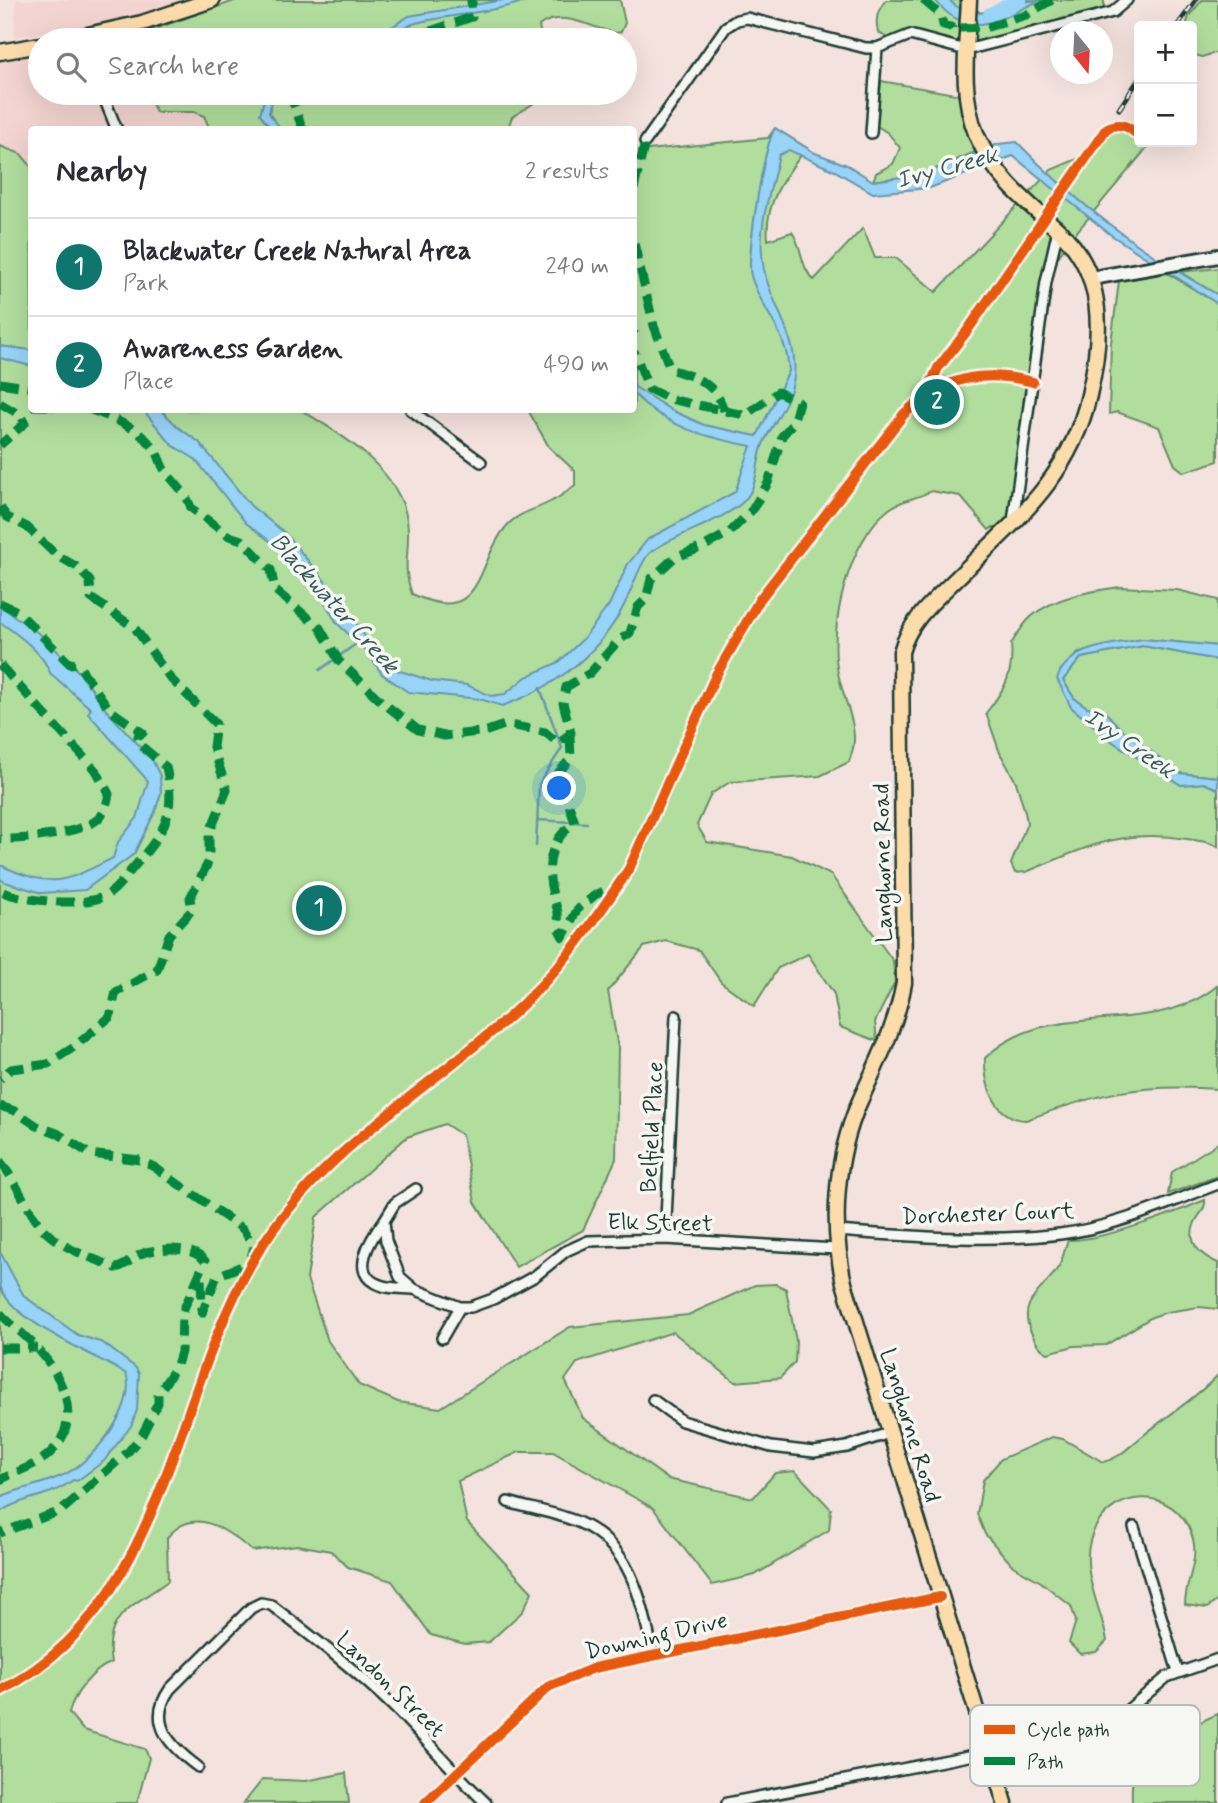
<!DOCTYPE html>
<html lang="en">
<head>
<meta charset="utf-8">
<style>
  :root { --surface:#fff; --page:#f2f2f3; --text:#2b2b33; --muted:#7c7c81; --line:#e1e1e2; --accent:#0f766e }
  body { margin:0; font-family:Mynerve,sans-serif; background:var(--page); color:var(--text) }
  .controls { position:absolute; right:21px; top:21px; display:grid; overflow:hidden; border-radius:7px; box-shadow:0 7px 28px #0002 }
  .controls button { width:63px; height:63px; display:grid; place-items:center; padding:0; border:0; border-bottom:2px solid var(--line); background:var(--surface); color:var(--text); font:35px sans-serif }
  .compass { position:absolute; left:1050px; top:21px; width:63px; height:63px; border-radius:50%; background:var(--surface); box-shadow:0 7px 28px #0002; rotate:162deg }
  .you { position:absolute; left:560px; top:789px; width:24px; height:24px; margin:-18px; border:5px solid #fff; border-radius:50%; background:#1a73e8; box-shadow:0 0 0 10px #1a73e833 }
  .badge { display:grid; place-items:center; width:46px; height:46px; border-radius:50%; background:var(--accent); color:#fff; font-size:23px; font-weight:700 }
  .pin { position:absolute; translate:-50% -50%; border:4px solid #fff; box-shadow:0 2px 7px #0006 }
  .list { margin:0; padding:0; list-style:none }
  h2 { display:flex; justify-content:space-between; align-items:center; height:91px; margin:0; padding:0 28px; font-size:30px }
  h2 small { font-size:23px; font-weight:400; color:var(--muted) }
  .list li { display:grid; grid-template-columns:46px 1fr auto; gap:21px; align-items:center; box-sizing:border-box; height:98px; padding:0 28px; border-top:2px solid var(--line) }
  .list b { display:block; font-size:26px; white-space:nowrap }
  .list p { margin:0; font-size:23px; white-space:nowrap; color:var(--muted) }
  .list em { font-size:23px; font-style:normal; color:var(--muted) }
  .icon { flex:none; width:38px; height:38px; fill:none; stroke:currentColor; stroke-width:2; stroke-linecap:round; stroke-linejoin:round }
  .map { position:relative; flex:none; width:1218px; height:1803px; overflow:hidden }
  .search { position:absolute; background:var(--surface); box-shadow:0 7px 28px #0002; left:28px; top:28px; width:609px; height:77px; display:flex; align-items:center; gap:18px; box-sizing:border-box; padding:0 24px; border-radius:38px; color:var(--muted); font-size:26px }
  .panel { position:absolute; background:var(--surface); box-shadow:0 7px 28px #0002; left:28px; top:126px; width:609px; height:287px; border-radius:7px }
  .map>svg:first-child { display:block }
</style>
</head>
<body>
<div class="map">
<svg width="1218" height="1803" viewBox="0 0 1218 1803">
  <rect width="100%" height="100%" fill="#f4e2de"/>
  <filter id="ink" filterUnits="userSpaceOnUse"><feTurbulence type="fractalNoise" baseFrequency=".0143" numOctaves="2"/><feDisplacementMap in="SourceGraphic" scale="14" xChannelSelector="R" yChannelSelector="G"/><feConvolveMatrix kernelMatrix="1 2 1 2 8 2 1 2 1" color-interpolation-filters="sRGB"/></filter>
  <g filter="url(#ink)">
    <!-- built -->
    <path fill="#f3d4d0" d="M 16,0 L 188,0 L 122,20 L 14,37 Z
      M 40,54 L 40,93 L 95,93 L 109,129 L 32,130 L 31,166 L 21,154 L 0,146 L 0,59 Z
      M 107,93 L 147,93 L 150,102 L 178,114 L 194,112 L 204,116 L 210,129 L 122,129 Z"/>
    <!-- green -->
    <path fill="#b1de9d" stroke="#688e68" stroke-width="2" d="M 237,0 L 620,0 L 625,23 L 621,32 L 616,33 C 593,29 561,8 539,26 L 542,40 L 143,40 L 140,34 Z
      M 886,0 L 962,0 L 981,13 L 1019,0 L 1104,0 L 1104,14 L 966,50 L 910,35 L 887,38 L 878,32 C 875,19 877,11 886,0 Z
      M 1202,0 L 1218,0 L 1218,52 L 1202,57 L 1192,54 L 1192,26 L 1186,26 L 1189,16 Z
      M 881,81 L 961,95 L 975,152 L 924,174 L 873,181 L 876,173 L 893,164 L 900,148 L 888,133 L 877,126 Z
      M 147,93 L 550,93 L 512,117 L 507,130 L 210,129 L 204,116 L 194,112 L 156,112 Z
      M 1120,125 L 1139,134 L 1139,142 L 1152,142 L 1069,241 L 1048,272 L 1013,523 L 1001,535 L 993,527 L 989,530 L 960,496 L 931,491 C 917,499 901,499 888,510 C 849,540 828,626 838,673 C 842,694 855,720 854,741 C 854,747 851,756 849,762 L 820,776 L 730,782 L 711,794 L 697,825 L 707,842 L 792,856 L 831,875 L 893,961 L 895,982 L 875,1022 L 877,1041 L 840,1027 L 834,994 L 808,954 L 778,968 L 754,1006 L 721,982 L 699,950 L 666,941 L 644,947 L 608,991 L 618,1048 L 616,1159 L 583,1230 L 516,1267 L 475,1202 L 462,1135 L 445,1124 L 407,1137 L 316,1217 L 307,1279 L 328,1341 L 359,1385 L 398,1402 L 440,1408 L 570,1327 L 688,1315 L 755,1285 L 776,1284 L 786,1289 L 796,1341 L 795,1362 L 780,1378 L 735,1382 L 673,1332 L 577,1363 L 565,1380 L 583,1418 L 668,1479 L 753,1498 L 775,1473 L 795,1471 L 831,1509 L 829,1530 L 755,1575 L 712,1585 L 653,1508 L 553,1452 L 519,1452 L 458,1481 L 467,1522 L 532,1592 L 523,1611 L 489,1642 L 465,1644 L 431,1635 L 392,1581 L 348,1567 L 331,1551 L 297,1545 L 252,1551 C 227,1530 194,1504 167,1538 L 168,1581 C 133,1607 103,1614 111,1663 C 93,1669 73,1695 69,1713 L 83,1730 L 145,1749 L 149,1758 L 137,1803 L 0,1803 L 0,146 L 21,154 L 31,166 L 32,410 L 301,410 C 344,436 406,473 408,530 C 409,556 402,566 412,594 C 484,628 476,563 505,528 C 517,512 536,510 552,501 C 560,497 568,491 575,485 L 575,471 L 549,447 L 528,410 L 634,410 L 634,160 L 648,150 L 768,138 L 775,128 L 807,148 C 785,175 764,203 768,240 L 792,232 C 803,247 800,268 814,280 L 863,228 L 875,258 L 896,258 L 936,292 L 1051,170 L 1089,154 Z
      M 1218,268 L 1218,295 L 1180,272 Z
      M 1167,273 L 1218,304 L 1218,461 L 1184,472 L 1175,465 L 1159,427 L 1117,412 L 1109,414 L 1111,343 L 1119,281 Z
      M 1120,587 L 1177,590 L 1218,600 L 1218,646 L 1143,639 L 1079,652 L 1060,671 L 1071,707 L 1113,742 L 1181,785 L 1204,783 L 1218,789 L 1218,847 C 1210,841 1197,841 1187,839 C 1121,828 1085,848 1026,872 L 1015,873 L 1011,864 L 1027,823 L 1025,812 L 1016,782 L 1000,753 L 986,713 C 1004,690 1014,675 1011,644 C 1017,635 1023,624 1031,617 C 1053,597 1091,591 1120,587 Z
      M 1143,646 L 1218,660 L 1218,777 L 1178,773 L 1120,728 L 1103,710 L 1087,707 L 1074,698 L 1063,680 L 1081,658 Z
      M 1218,985 L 1218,1089 C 1139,1083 1099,1093 1026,1120 C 995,1119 984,1085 985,1058 C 1048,995 1151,1042 1218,985 Z
      M 1218,1143 L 1218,1176 L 1168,1194 L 1172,1172 Z
      M 1205,1200 C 1206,1211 1197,1215 1194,1225 C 1187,1245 1202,1256 1218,1263 L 1218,1309 L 1199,1307 L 1167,1312 L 1152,1317 L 1106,1345 L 1074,1346 L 1048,1353 C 1039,1349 1035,1341 1031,1332 C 1016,1301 1045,1290 1059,1266 C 1063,1258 1065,1248 1068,1240 C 1102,1241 1172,1214 1205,1200 Z
      M 1218,1375 L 1218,1600 L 1207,1608 L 1185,1605 C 1185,1577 1204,1557 1188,1526 C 1163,1481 1102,1494 1090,1541 C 1081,1573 1102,1610 1107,1641 L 1096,1652 L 1080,1654 L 1069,1643 L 1076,1621 L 1071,1606 L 1041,1582 L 1013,1566 L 985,1534 L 977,1514 L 983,1480 L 1001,1459 L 1052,1437 L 1063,1439 L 1103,1462 C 1121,1458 1129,1446 1144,1435 C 1169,1414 1195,1399 1218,1375 Z
      M 1218,1714 L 1218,1803 L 1132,1803 C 1132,1796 1131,1787 1133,1781 C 1140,1754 1193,1724 1218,1714 Z
      M 346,1773 L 349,1803 L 244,1803 L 263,1779 L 305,1781 Z"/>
    <!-- water -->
    <path fill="#98d3f8" stroke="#6897aa" stroke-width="2" d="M 503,0 L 529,0 C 491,13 454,14 416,23 C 398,27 394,40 371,40 L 409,16 Z
      M 935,0 L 949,0 C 977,29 1007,0 1040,0 C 1001,19 969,43 935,0 Z
      M 266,93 L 274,93 L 269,113 L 281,129 L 271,129 L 260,114 Z
      M 775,128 L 815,153 L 847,165 L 873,181 L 924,174 L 998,144 L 1017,142 C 1074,202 1146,255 1218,295 L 1218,304 L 1111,235 L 1013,156 L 930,188 L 873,193 L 835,171 L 789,150 L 779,155 C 772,188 759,220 762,254 C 764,302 807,340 791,390 C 785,409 772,425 764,442 C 755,462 760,484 744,501 C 723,522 659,540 647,556 C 638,569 634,584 627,599 C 603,652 556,687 502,706 L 480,699 L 408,692 L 382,674 L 366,651 L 337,623 L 321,596 L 291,557 L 246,523 L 195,459 L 172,445 L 143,410 L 161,410 L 179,428 L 199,442 L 251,506 L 285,533 L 344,604 L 368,641 L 397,670 L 432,681 L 467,685 L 491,696 L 505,694 L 526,677 L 559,662 L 584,638 L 609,605 L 628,564 L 648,539 L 735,492 L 751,446 C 706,437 667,428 634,394 L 634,382 L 635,387 L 671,410 L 704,425 L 757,436 L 789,371 C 787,331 761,310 751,276 C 746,256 764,144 775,128 Z
      M 0,346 L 31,350 L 31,366 L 0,358 Z
      M 0,606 L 41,635 L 83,676 L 106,710 L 152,759 L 160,776 L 161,793 L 155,812 L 134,854 L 85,890 L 42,893 L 5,882 L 0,879 L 0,865 C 53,889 63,883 113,858 L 118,842 L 137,818 L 148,781 L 88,713 L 91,709 L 50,673 C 43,652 17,634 0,622 Z
      M 1143,639 L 1218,646 L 1218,660 L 1143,646 L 1081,658 L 1063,680 L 1074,698 L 1087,707 L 1103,710 L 1120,728 L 1178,773 L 1218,777 L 1218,789 L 1204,783 L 1181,785 L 1113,742 L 1071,707 L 1057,679 C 1069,645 1113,645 1143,639 Z
      M 0,1252 L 24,1296 L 78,1335 L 103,1343 L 136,1368 L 139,1374 L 137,1410 L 131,1426 L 104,1461 L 77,1481 L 73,1480 C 50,1498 21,1497 0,1512 L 0,1497 C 20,1488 41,1485 61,1476 C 91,1464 138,1407 126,1374 C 97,1355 8,1320 0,1285 C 0,1275 0,1262 0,1252 Z"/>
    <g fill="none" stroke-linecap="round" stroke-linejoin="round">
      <!-- stream -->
      <path stroke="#6897aa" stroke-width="2.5" d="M 320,670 L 360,641
        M 538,820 L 587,823
        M 536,846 L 539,784 L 562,748 L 540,688"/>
      <!-- river -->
      <path stroke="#98d3f8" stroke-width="14" d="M 990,14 L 1020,0"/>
      <!-- minor casing -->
      <g stroke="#1f3d34" stroke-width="14">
        <path id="minor" d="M 102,93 L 117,130
          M 871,133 L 877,48
          M 645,142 L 726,27 L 737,20 L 747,18 L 866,48 L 877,48 L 910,35 L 966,50 L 1113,12 L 1127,0
          M 411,410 L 481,462
          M 1013,521 L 1046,282 L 1058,229
          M 416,1189 L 395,1203 L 384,1221 L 386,1241 L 400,1277 L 414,1289 L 460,1307 L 471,1307 L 493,1299 L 535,1276 L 566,1251 L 588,1241 L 665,1239 L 836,1249
          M 384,1221 C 372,1237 347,1274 380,1285 C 390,1289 402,1288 413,1289
          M 836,1231 C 909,1236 987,1243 1060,1234 C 1114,1228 1167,1203 1218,1184
          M 665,1239 L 676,1016
          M 442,1338 L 460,1307
          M 653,1400 L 682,1421 L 771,1447 L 814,1452 L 847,1447 L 889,1433
          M 508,1502 C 531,1509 558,1513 580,1523 C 633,1547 642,1604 653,1654
          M 1134,1527 L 1178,1672
          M 991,1758 L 1107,1723 L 1123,1714 L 1167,1677 L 1218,1659
          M 198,1767 C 171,1747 146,1723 170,1689 L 251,1608 L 261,1603 L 271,1605 C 314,1638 357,1671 396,1709 C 427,1740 454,1773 486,1803
          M 425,1803 L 548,1687 L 594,1668 L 940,1597
          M 727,1803 L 989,1752"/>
      </g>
      <!-- secondary casing -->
      <g stroke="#1f3d34" stroke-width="18">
        <path id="secondary" d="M 1092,278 L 1218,256"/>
      </g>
      <!-- primary casing -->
      <g stroke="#1f3d34" stroke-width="19">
        <path id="primary" d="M 969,0 C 967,46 959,93 977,136 C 995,177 1024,200 1056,228 C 1106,271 1103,335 1089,395 C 1071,477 1015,521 958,577 C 935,600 910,619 901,652 L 904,983 C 896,1027 877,1063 859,1103 C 835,1159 831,1225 844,1283 L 1005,1803
          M 65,40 L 142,23 L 212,0
          M 0,52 L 40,45"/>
      </g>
      <!-- minor -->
      <use href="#minor" stroke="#f6f6f2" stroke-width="9"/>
      <!-- secondary -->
      <use href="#secondary" stroke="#f6f6f2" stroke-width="12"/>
      <!-- primary -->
      <use href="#primary" stroke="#fddcac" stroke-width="14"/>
      <!-- rail casing -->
      <g stroke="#1f3d34" stroke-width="5">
        <path id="rail" d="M 1177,26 L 1196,0
          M 1119,109 L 1139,79"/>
      </g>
      <!-- rail -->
      <use href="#rail" stroke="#f6f6f2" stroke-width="2.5" stroke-dasharray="8" stroke-linecap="butt"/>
      <!-- quiet -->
      <path stroke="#00873e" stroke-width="9" stroke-dasharray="18 9" stroke-linecap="butt" d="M 923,0 L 941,15 L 943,25 L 951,27 L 955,35
        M 960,28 L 988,27 L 1026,15 L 1052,0
        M 404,40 L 472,17 L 471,1 L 476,0
        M 294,93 L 290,94 L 303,130
        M 634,189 L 645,142
        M 634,243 L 654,326 L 670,369 C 695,377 717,383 724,411
        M 634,331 L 634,333
        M 0,383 L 32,388
        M 0,403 L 20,415 L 25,423 L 0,445
        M 91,410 C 114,418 142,430 156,451 C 160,458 161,466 166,472 C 175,484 187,493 191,508 L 229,536 L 242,540 L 271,570 L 275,590 L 320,628 L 339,661 L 382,702 L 418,730 L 444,736 L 487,731 L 504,725 L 515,726 L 545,732 L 558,743 L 571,733 L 563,703 L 566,687 L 590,673 L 618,641 L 630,633 L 638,607 L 646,599 L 651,579 L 674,558 L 703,547 L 730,532 L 752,510 L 768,483 L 782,436 L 793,423 L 799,402 L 778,392 L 745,415 L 669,399 L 649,389 L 634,351
        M 0,507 L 7,517 L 27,527 L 55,554 L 77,567 L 90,581 L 91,598 L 135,628 L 170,678 L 216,724 L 213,747 L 227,790 L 209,834 L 209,861 L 190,898 L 192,910 L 169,935 L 157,970 L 116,992 L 110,1017 L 74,1047 L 48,1064 L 11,1069 L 0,1079
        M 0,603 L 17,611 L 70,664 L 77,663 L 110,710 L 143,733 L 138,736 L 138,743 L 166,767 C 177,815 164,832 133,868 C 125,877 117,889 107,895 C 85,908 23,901 0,891
        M 0,665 L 97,772 L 109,794 C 107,803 105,813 98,819 C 80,834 23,840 0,839
        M 570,736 L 571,758 L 553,779 L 566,796 L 575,823 C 550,838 545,866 553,895 C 556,908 561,912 557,926 L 563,937 L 577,910 L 595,895 L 613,887
        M 0,1106 L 15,1111 L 37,1126 L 57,1133 L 90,1154 L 140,1160 L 154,1167 L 243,1229 L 254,1247 L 249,1263 L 217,1276 L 202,1313 L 201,1274
        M 0,1161 C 14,1179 22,1198 34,1217 C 51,1246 88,1256 116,1268 C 127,1266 135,1255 146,1252 C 164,1248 193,1246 205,1261 L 182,1313 L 181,1352 L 177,1365 L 158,1394 L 158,1403 L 142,1435 L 128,1452 L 61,1511 L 0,1533
        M 0,1313 C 9,1323 19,1330 28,1339 C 60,1369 88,1420 48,1455 C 35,1466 15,1472 0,1480
        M 0,1348 L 37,1348"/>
      <!-- cycleway casing -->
      <g stroke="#f6f6f2" stroke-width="15">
        <path id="cycleway" d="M 926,394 L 938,368 L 967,331 L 1106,129 C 1120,121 1128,126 1139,136
          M 0,1691 C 170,1603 168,1399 258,1252 C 319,1152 423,1093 509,1017 C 557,975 594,922 629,869 L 716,675 L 760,599 L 904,414 C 943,377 982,369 1033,382
          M 425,1803 L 548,1687 L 594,1668 L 940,1597"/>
      </g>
      <!-- cycleway -->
      <use href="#cycleway" stroke="#e8590c" stroke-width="10"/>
    </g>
  </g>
  <g text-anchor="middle" stroke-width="7" stroke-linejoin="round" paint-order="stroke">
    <!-- street labels -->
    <g font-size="23" fill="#1f3d34" stroke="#f6f6f2">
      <text transform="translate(882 863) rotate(-91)" y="8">Langhorne Road</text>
      <text transform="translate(651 1127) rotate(-87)" y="8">Belfield Place</text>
      <text transform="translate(988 1213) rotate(-2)" y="8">Dorchester Court</text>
      <text transform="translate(660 1222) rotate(1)" y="8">Elk Street</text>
      <text transform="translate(911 1425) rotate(73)" y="8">Langhorne Road</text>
      <text transform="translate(656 1635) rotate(-13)" y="8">Downing Drive</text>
      <text transform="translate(391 1684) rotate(44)" y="8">Landon Street</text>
    </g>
    <!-- water labels -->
    <g font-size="24" font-style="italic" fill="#375b5b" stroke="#f6f6f2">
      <text transform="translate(947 167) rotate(-15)" y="8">Ivy Creek</text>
      <text transform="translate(335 603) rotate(48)" y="8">Blackwater Creek</text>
      <text transform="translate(1130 743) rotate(35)" y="8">Ivy Creek</text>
    </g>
  </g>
  <!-- legend -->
  <rect x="970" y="1705" width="230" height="81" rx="10" fill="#f6f6f2" stroke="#b6beb9" stroke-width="2"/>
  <rect x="984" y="1725" width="31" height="9" fill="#e8590c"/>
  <rect x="984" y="1757" width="31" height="8" fill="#00873e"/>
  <g font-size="19" fill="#1f3d34">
    <text x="1027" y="1736">Cycle path</text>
    <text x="1027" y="1768">Path</text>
  </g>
</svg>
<div class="controls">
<button>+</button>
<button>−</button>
</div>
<svg class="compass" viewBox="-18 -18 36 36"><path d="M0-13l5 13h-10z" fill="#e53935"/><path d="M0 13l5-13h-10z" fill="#7c7c81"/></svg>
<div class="you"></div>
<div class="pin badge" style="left:319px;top:908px">1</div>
<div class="pin badge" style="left:937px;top:402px">2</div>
<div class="search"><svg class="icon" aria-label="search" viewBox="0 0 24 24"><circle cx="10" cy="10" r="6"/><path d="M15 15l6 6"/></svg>Search here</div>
<section class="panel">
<h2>Nearby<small>2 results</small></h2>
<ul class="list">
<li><span class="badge">1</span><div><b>Blackwater Creek Natural Area</b><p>Park</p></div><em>240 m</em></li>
<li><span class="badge">2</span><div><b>Awareness Garden</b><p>Place</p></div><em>490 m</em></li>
</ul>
</section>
</div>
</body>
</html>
